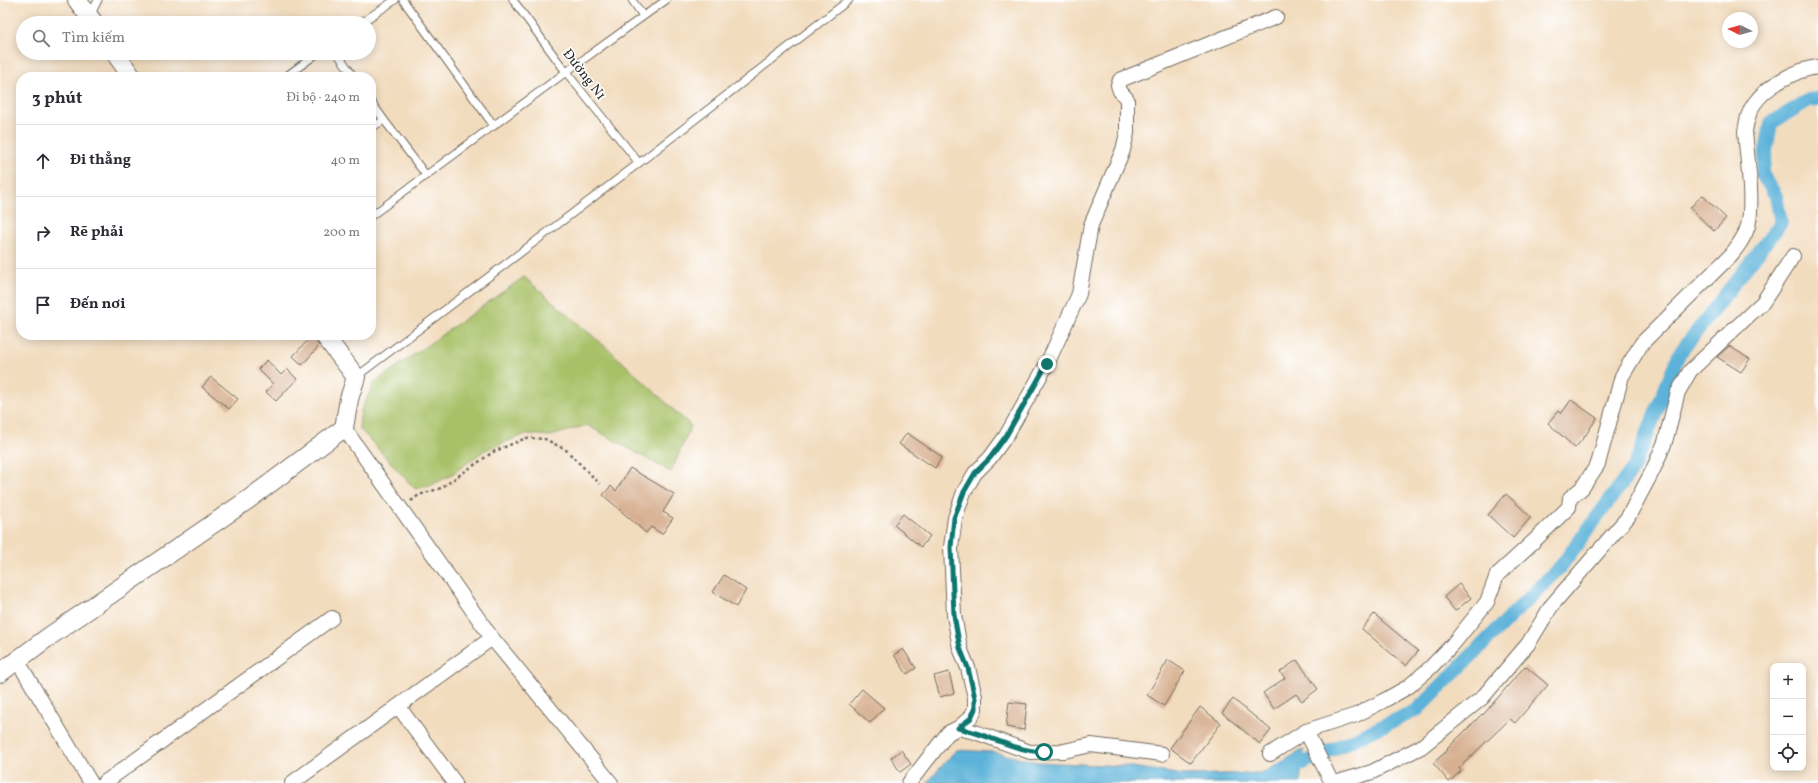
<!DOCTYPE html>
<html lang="vi">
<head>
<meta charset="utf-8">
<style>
  :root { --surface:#fff; --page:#f2f2f3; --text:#2b2b33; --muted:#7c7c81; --line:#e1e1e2 }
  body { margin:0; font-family:Vollkorn,serif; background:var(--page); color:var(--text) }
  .controls { position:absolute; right:12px; bottom:12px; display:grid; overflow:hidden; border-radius:8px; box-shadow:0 2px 10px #0003 }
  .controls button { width:36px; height:36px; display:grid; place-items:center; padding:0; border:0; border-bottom:1px solid var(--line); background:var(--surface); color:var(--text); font:20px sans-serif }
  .compass { position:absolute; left:1722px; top:12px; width:36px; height:36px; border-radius:50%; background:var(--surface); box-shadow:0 2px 10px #0003; rotate:275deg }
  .stop { position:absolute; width:12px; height:12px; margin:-9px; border:3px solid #0f766e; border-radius:50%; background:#fff }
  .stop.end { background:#0f766e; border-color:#fff; box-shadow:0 1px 4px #0008 }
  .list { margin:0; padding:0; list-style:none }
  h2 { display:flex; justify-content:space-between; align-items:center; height:52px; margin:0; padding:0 16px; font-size:17px }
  h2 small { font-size:13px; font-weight:400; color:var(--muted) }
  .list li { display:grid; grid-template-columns:26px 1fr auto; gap:12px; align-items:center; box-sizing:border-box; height:72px; padding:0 16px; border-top:1px solid var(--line) }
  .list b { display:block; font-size:15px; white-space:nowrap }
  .list em { font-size:13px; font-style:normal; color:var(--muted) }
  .icon { flex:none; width:22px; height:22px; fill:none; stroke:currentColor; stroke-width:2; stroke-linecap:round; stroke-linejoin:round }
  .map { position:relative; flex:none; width:1818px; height:783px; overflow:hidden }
  .search { position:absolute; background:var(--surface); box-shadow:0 2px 10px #0003; left:16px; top:16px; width:360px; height:44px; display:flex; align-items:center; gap:10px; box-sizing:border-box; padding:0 14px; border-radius:22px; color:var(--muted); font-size:15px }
  .panel { position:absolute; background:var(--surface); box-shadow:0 2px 10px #0003; left:16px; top:72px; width:360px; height:268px; border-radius:16px }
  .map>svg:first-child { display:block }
</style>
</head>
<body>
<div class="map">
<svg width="1818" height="783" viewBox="0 0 1818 783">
  <rect width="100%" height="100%" fill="#fff"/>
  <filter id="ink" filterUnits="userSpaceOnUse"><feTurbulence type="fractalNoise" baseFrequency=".025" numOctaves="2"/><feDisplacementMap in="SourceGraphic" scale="8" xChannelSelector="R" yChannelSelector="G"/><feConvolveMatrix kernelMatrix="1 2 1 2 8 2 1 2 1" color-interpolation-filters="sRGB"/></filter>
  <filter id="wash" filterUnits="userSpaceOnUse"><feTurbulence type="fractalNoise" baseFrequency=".012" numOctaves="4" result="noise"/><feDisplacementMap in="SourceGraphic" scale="16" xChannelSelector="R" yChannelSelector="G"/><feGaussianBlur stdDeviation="0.9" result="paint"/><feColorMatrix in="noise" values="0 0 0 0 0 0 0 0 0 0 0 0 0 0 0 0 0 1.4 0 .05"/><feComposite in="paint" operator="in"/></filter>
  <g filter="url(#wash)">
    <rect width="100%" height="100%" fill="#f2dcbe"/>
    <!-- green -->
    <path fill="#a8c167" stroke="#6a7649" d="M 524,277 L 616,356 L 691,426 L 671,472 L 587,425 L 551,436 L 527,434 L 485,450 L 451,475 L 430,486 L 415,489 L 359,428 L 361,410 L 375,382 Z"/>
    <!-- water -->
    <path fill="#5cb2d9" stroke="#446e82" d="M 1304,749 L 1300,783 L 927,783 L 956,750 L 993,752 L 1037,762 L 1126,766 L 1183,775 L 1263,773 Z"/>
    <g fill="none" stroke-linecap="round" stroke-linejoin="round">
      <!-- canal -->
      <path stroke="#5cb2d9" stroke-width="14" d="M 1286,771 L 1417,710 L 1561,566 L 1634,467 L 1679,354 L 1781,223 L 1776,196 L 1762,174 L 1771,123 L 1809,100 L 1818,99"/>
    </g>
    <g id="blocks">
      <!-- building -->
      <path fill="#d7b091" d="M 1702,195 L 1726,218 L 1714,231 L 1690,208 Z
        M 313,335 L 319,346 L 302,365 L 293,356 Z
        M 1729,346 L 1750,359 L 1741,372 L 1717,357 Z
        M 267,360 L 281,375 L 287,369 L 297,379 L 276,401 L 266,392 L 273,384 L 258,369 Z
        M 211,377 L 238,399 L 229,409 L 202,387 Z
        M 1571,400 L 1597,418 L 1585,436 L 1575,448 L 1548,423 L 1558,411 L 1561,414 Z
        M 907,433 L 942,457 L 935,468 L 899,444 Z
        M 630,468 L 674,494 L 663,512 L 673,518 L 662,534 L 651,527 L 646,533 L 603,495 L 611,486 L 616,491 Z
        M 1506,494 L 1531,517 L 1513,538 L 1488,515 Z
        M 903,514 L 930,536 L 921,547 L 894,525 Z
        M 724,575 L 746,590 L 736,607 L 713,592 Z
        M 1459,584 L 1471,598 L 1455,611 L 1444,597 Z
        M 1374,614 L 1418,651 L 1406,666 L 1362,629 Z
        M 903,649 L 916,668 L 907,674 L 894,655 Z
        M 1168,660 L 1185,671 L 1164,706 L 1147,695 Z
        M 1297,660 L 1318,689 L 1302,701 L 1296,694 L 1274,709 L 1263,693 L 1285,678 L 1280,672 Z
        M 1525,666 L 1548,685 L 1515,723 L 1510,719 L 1459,768 L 1461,771 L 1449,782 L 1433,763 L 1448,750 L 1447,749 L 1482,714 L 1483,715 Z
        M 949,672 L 954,693 L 940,697 L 934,676 Z
        M 862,689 L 884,708 L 870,723 L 849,704 Z
        M 1233,699 L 1271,730 L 1260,744 L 1222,713 Z
        M 1009,702 L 1027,704 L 1024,730 L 1006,727 Z
        M 1200,707 L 1221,723 L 1191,763 L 1170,748 Z
        M 901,750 L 911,764 L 900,772 L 891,758 Z"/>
    </g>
  </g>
  <g filter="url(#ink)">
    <use href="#blocks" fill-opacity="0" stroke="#71695e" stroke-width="1"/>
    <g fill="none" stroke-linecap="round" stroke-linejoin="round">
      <!-- service casing -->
      <g stroke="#71695e" stroke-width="9">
        <path id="service" d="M 403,0 L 494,126
          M 513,0 L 566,72 L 639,163
          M 632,0 L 643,16
          M 90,16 L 98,0
          M 361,23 L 395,0
          M 337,53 L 354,77
          M 285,77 L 318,53
          M 371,102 L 384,120 L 371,128
          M 384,120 L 426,175
          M 371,216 L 566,72 L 666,0
          M 356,377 L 639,163 L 849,0"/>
      </g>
      <!-- minor casing -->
      <g stroke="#71695e" stroke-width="16">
        <path id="minor" d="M 344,428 L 492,638 L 611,783
          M 17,660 L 91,783
          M 398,706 L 455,783
          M 958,728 L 975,732 L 1030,752 L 1064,751 L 1091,745 L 1162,754
          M 1306,731 L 1332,783
          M 1270,754 L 1306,731 L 1356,715 L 1383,701 L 1408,687 L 1430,668 L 1453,644 L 1487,602 L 1497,575 L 1534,541 L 1569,507 L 1570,498 L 1582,488 L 1598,464 L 1622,376 L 1642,343 L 1731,255 C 1738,246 1745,237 1748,226 C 1754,202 1747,157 1745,131 C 1747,121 1748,112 1754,104 C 1766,86 1797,69 1818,67
          M 104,783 L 332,618
          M 292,783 L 492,638
          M 909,783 L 948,733 L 958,728 L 971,717 L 975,709 L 975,697 L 968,668 L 960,648 L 954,615 L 951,547 L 955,518 L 964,492 L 975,473 L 990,458 L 1006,436 L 1047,364 L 1079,294 L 1091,225 L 1123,150 L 1127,133 L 1127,99 L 1120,91 L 1118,85 L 1120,80 L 1276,17
          M 1335,783 L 1372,772 L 1421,747 L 1482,698 L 1528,644 L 1552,605 L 1628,517 L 1653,470 L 1665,442 L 1678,392 L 1690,371 L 1763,302 L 1793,256"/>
      </g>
      <!-- tertiary casing -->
      <g stroke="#71695e" stroke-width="20">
        <path id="tertiary" d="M 77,0 L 94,23
          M 115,53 L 132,77
          M 0,673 L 47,638 L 249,499 L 344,428 L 349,399 L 356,377 L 324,335"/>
      </g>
      <!-- path -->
      <path stroke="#71695e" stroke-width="2.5" stroke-dasharray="3 3" stroke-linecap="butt" d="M 411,501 L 419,495 L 441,488 L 493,452 L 526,438 L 545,439 L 566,450 L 600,484"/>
      <!-- service -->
      <use href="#service" stroke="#fff" stroke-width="7"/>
      <!-- minor -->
      <use href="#minor" stroke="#fff" stroke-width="14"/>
      <!-- tertiary -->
      <use href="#tertiary" stroke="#fff" stroke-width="18"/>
    </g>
  </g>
  <g fill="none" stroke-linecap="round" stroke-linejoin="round" filter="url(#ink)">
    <!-- route -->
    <path stroke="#0f766e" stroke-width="5" d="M 1044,752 C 1014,751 987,734 958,728 L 971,718 L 975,709 L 975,698 L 968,668 L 960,648 L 954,615 L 951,547 L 954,518 L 964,492 L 975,473 L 990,458 L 1006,436 L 1047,364"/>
  </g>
  <g text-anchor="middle" stroke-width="3" stroke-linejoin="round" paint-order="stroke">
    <!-- street labels -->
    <g font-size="14" fill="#2b2b2b" stroke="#fff">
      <text transform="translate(585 74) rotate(52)" y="5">Đường N1</text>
    </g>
  </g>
</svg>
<div class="controls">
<button>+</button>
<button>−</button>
<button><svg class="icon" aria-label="locate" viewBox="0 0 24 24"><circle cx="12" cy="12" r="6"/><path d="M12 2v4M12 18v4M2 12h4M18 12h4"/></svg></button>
</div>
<svg class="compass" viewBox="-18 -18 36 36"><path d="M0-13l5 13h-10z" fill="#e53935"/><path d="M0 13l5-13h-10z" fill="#7c7c81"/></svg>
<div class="stop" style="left:1044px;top:752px"></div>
<div class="stop end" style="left:1047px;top:364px"></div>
<div class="search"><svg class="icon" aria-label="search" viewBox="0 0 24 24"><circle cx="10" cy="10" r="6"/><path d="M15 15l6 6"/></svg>Tìm kiếm</div>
<section class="panel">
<h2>3 phút<small>Đi bộ · 240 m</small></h2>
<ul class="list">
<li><svg class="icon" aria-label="ahead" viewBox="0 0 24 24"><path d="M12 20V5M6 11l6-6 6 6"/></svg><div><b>Đi thẳng</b></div><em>40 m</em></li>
<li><svg class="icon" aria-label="right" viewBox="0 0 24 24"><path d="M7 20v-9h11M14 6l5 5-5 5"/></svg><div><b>Rẽ phải</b></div><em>200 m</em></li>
<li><svg class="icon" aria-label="arrive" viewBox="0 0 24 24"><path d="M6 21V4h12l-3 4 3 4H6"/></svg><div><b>Đến nơi</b></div></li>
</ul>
</section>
</div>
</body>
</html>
